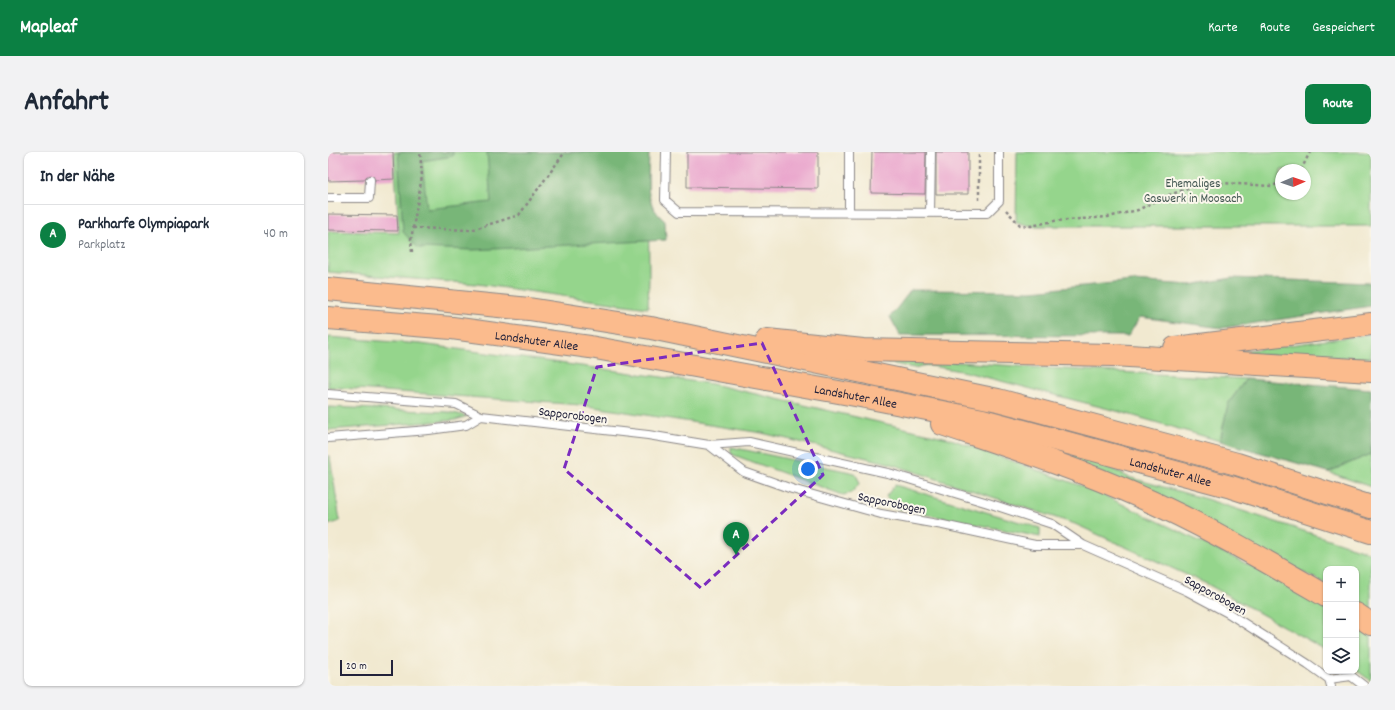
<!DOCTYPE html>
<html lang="de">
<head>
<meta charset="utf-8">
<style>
  :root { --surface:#fff; --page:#f2f2f3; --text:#1f2937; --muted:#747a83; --line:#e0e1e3; --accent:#0b8043 }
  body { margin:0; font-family:Dekko,sans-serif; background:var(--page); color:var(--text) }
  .controls { position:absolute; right:12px; bottom:12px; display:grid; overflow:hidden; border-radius:8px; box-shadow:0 1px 3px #0004 }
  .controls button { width:36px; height:36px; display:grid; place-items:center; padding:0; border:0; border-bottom:1px solid var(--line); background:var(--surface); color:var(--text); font:20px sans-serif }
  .compass { position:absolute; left:947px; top:12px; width:36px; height:36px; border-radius:50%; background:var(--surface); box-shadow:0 1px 3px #0004; rotate:88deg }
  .scale { position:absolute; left:12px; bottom:10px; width:53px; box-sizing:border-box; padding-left:4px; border:2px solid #22223b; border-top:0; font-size:11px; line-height:14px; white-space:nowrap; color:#22223b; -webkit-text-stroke:3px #fbf7ec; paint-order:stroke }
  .you { position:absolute; left:480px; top:317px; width:14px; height:14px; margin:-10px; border:3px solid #fff; border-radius:50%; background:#1a73e8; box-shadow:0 0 0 6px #1a73e833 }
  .badge { display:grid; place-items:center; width:26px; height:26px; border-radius:50%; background:var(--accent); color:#fff; font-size:13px; font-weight:700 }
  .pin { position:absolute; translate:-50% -33px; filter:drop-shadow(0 1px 2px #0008) }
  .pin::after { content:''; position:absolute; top:21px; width:14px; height:12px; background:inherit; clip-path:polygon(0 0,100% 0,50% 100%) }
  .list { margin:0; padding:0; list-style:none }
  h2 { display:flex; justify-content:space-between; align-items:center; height:52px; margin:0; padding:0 16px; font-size:17px }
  h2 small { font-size:13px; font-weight:400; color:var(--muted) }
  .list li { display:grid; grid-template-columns:26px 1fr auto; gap:12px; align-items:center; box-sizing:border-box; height:60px; padding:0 16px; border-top:1px solid var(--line) }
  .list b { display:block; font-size:15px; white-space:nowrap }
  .list p { margin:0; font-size:13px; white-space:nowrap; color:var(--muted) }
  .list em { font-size:13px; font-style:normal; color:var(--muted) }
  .icon { flex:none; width:22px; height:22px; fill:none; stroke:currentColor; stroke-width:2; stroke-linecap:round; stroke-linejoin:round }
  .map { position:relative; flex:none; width:1043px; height:534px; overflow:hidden; border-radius:8px }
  header { display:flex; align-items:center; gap:24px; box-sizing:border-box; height:56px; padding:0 20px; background:var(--accent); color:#fff }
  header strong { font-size:19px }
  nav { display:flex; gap:22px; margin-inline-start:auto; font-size:14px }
  .intro { display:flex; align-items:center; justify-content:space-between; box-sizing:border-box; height:96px; padding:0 24px }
  h1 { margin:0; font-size:28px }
  .button { padding:10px 18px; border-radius:8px; background:var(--accent); color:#fff; font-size:14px; font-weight:700 }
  main { display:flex; gap:24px; padding:0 24px }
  aside { flex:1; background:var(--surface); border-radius:8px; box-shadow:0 1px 3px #0004 }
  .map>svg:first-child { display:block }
</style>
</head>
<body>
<header>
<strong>Mapleaf</strong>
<nav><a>Karte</a><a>Route</a><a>Gespeichert</a></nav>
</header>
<div class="intro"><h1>Anfahrt</h1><a class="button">Route</a></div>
<main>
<aside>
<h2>In der Nähe<small></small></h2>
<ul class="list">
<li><span class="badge">A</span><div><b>Parkharfe Olympiapark</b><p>Parkplatz</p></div><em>40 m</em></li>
</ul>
</aside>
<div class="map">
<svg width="1043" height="534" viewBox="0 0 1043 534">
  <rect width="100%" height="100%" fill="#fbf7ec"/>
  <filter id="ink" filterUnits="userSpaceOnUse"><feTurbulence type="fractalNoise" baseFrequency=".025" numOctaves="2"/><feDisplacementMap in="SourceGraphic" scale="8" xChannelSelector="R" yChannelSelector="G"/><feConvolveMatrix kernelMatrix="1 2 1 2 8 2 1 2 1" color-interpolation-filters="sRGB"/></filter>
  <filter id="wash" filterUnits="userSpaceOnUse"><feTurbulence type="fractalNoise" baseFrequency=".012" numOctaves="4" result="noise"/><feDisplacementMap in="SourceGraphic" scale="16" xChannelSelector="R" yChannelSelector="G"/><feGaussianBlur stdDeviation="0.9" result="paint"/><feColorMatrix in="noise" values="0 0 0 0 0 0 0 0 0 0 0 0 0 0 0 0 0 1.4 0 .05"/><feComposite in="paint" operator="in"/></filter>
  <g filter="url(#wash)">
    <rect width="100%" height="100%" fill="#f1e9d0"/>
    <!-- green -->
    <path fill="#95d58c" stroke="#5c7c64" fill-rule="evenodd" d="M 66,0 L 320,0 L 321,126 L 320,156 L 149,132 L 0,120 L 0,79 L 71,81 Z
      M 689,0 L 1043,0 L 1043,74 L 703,74 L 688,70 ZM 953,18 L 977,18 L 977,42 L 953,42 Z
      M 1043,182 L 1043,206 L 895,202 Z
      M 0,185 L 93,192 L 384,232 L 620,286 L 765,338 L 950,427 L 998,457 L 998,498 L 881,433 L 747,372 L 560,311 L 434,281 L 253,253 L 0,235 Z
      M 558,205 L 716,216 L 918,227 L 900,252 L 892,289 L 796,261 L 638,220 L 598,213 L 586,216 L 557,210 Z
      M 0,255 L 120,260 L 139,264 L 128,268 L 0,278 Z
      M 403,295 L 527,321 L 532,331 L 523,341 L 515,343 L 403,302 Z
      M 746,302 L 773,311 L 800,325 L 878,347 L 1043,401 L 1043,461 L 1028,451 L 1028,417 L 998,417 L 998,432 L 745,307 Z
      M 1043,302 L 1043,335 L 1000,320 Z
      M 0,303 L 2,305 L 12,369 L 0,373 Z
      M 567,333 L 712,376 L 712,385 L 566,356 L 558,344 Z
      M 1028,475 L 1043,484 L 1043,529 L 1028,518 Z"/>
    <!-- forest -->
    <path fill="#78b678" stroke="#4d6c5a" d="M 70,0 L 125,0 L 125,4 L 94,9 L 99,57 L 163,50 L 159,0 L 321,0 C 321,28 314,50 337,69 L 338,88 L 145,98 L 90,96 L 75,80 Z
      M 904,126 L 1043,131 L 1043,154 L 894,176 L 812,165 L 800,184 L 572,183 L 562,165 L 583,138 L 704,139 L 805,129 L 862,133 Z
      M 918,227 L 1043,237 L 1043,302 L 1000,320 L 892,289 L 900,252 Z"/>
    <g id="blocks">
      <!-- building -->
      <path fill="#eaa7cd" d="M 0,0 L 65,0 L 66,27 L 47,28 L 45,24 L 42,23 L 38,25 L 36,28 L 0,29 Z
        M 359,0 L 490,0 L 490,37 L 359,35 Z
        M 544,0 L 598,0 L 597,42 L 543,41 Z
        M 608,0 L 640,0 L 640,42 L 608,42 Z
        M 0,62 L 69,63 L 70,79 L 0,78 Z"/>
    </g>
  </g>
  <g filter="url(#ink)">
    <use href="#blocks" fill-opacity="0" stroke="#8a8686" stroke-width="1"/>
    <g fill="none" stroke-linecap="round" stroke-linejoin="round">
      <!-- lane casing -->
      <g stroke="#8a8686" stroke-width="10">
        <path id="lane" d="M 338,0 L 337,48 L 351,60 L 659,61 L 671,49 L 671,0
          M 0,46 L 41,46 L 42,28
          M 521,60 L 521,0
          M 602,61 L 603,0
          M 0,242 L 128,252 L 153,264 L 320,283 L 381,293 L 421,290 L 564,322 L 660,351 L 724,372 L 755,393 L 859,439 L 900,461 L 980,512 L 1001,527 L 1003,534
          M 0,286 L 101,278 L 138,273 L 153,264
          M 381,293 L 416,320 L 464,337 L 553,362 L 615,373 L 707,393 L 755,393
          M 1001,527 L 1023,524 L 1036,534"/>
      </g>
      <!-- highway casing -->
      <g stroke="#8a8686" stroke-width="24">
        <g id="highway">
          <path d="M 0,137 L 201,157 L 323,176 L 670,248 L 909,312 L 1043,355"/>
          <path id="s1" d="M 0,166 L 124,176 L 262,195 L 527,243 L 655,268 L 903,335 L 1043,380"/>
          <path d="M 439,188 L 535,198 L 785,203 L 1043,219"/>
          <path d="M 847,196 L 1043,172"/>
          <path d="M 614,272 C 679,294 745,315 808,343 C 873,371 936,408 998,444"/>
          <path d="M 1028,462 L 1043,472"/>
        </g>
      </g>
      <!-- path -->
      <path stroke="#8a8686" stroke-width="2.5" stroke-dasharray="3 3" stroke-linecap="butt" d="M 973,18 L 982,0
        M 651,48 L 651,0
        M 678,58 L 692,73 L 703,74 L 726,69 L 780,65 L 810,58 L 838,44 L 879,30 L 943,34 L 953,31
        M 85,76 L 143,78 L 191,63 L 237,0
        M 84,100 L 83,88 L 94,24 L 92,0"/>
      <!-- lane -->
      <use href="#lane" stroke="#fff" stroke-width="8"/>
      <!-- highway -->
      <use href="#highway" stroke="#fbbb8d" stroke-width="22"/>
    </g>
  </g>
  <!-- marked area -->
  <path fill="none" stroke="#7b2cbf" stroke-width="3" stroke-dasharray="8 5" stroke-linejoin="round" d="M 434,191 L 495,323 L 373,436 L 236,317 L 269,215 Z"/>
  <g text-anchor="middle" stroke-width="4" stroke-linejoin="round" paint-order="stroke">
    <!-- park labels -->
    <g font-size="13" fill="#445853" stroke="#fbf7ec">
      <text x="865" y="35">Ehemaliges<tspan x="865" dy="15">Gaswerk in Moosach</tspan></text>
    </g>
    <!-- street labels -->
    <g font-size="13" fill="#22223b" stroke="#fbf7ec">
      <text dy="5" stroke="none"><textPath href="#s1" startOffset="210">Landshuter Allee</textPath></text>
      <text dy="5" stroke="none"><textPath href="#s1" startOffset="534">Landshuter Allee</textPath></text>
      <text transform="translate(245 262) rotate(7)" y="5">Sapporobogen</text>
      <text dy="5" stroke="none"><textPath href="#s1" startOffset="858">Landshuter Allee</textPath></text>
      <text transform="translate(564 350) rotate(12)" y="5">Sapporobogen</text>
      <text transform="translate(888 442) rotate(29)" y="5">Sapporobogen</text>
    </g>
  </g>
</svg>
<div class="controls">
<button>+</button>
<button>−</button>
<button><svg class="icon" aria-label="layers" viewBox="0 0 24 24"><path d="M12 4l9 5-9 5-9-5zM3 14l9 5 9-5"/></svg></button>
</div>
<svg class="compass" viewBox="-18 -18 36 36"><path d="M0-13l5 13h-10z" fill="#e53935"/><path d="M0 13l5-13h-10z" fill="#747a83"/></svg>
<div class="scale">20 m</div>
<div class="you"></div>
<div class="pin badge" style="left:408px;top:403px">A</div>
</div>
</main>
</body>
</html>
